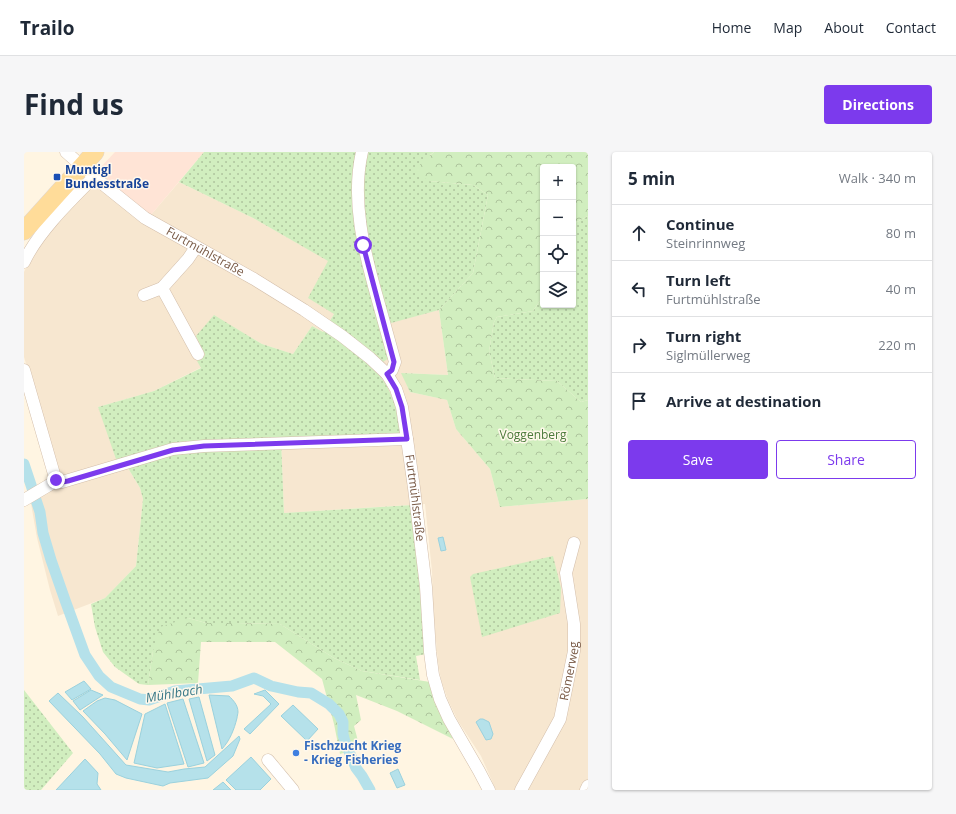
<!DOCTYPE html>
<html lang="en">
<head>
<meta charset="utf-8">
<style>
  :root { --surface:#fff; --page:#f6f6f7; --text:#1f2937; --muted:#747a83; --line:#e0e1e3; --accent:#7c3aed }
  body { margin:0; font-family:"Open Sans",sans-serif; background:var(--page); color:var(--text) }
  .controls { position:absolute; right:12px; top:12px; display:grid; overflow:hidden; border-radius:4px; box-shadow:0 1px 3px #0004 }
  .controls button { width:36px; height:36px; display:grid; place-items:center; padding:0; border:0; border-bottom:1px solid var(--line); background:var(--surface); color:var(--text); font:20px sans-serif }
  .stop { position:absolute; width:12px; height:12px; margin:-9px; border:3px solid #7c3aed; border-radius:50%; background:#fff }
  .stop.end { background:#7c3aed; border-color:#fff; box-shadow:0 1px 4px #0008 }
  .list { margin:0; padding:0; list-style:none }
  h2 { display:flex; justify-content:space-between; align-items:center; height:52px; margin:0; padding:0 16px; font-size:17px }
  h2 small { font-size:13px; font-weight:400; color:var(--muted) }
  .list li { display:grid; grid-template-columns:26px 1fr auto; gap:12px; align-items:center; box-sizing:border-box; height:56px; padding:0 16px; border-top:1px solid var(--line) }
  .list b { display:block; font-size:15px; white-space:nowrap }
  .list p { margin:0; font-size:13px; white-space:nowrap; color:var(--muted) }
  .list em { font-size:13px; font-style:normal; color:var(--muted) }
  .actions { display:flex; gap:8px; padding:12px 16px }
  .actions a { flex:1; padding:9px 0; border:1px solid var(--accent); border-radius:4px; text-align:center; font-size:14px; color:var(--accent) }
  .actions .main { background:var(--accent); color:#fff }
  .icon { flex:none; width:22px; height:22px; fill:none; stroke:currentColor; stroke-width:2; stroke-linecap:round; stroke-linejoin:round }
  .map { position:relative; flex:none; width:564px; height:638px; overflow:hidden; border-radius:4px }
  header { display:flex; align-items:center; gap:24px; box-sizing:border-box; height:56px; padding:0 20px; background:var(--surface); border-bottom:1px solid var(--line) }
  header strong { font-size:19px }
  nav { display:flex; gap:22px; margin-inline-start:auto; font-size:14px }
  .intro { display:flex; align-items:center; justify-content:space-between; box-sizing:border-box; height:96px; padding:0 24px }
  h1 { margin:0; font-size:28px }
  .button { padding:10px 18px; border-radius:4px; background:var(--accent); color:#fff; font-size:14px; font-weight:700 }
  main { display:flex; gap:24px; padding:0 24px }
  aside { flex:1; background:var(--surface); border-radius:4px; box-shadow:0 1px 3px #0004 }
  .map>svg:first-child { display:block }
</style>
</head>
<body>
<header>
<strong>Trailo</strong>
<nav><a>Home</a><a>Map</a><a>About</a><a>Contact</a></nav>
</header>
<div class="intro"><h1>Find us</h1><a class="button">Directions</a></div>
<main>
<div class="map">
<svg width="564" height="638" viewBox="0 0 564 638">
  <defs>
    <pattern id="grass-dots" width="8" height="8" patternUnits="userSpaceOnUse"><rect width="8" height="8" fill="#d1eebf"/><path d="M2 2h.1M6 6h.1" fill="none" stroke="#aec49d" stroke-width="1.8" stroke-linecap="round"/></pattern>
    <pattern id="forest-crowns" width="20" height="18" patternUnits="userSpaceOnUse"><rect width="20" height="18" fill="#d1eebf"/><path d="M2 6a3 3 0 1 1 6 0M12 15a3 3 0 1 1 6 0" fill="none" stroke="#aec49d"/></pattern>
  </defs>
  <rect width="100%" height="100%" fill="#fff5e2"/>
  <!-- residential -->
  <path fill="#f7e7d0" d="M 155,30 L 229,66 L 305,109 L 310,162 L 299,180 L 288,174 L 269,202 L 238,192 L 190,164 L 182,203 L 178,215 L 130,239 L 74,255 L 104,316 L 116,336 L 119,347 L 112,414 L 81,446 L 34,464 L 26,438 L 13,386 L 5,340 L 36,325 L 0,205 L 0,120 L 6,107 L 20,86 L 64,38 L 88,33 L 126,64 Z
    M 415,158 L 424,223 L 378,221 L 386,240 L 423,248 L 432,277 L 466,317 L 476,355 L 564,347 L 564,638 L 472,638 L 457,604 L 434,569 L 424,548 L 417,528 L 414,510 L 409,458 L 408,419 L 401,352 L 260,361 L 257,287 L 350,216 L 356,173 Z"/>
  <!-- commercial -->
  <path fill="#ffe4d6" d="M 91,0 L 180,0 L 126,64 L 88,33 L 75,17 Z"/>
  <!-- grass -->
  <path fill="url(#grass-dots)" d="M 180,0 L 410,0 L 406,3 L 405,29 L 449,33 L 464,43 L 449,121 L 415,158 L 356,174 L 365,206 L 350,216 L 362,232 L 372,254 L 379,282 L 257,287 L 260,361 L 388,353 L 402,502 L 392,504 L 396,528 L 338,519 L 310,506 L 256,472 L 212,471 L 182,471 L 164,466 L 129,499 L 124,533 L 115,532 L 91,515 L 79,500 L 71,475 L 67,452 L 81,446 L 112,414 L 119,347 L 116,336 L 104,316 L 93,310 L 74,255 L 130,239 L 177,216 L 173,209 L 181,203 L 172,184 L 190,163 L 238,192 L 269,202 L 288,174 L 299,180 L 310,162 L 284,146 L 304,109 L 229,66 L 155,30 Z
    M 564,64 L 564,248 L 557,250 L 533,229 L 471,226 L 465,199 L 470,170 L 473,165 L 509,159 L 519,144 L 519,153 L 549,153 L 549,72 Z
    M 529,404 L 537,436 L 536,461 L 458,485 L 446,425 L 449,422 Z
    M 0,538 L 49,601 L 17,638 L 0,638 Z"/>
  <!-- forest -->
  <path fill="url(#forest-crowns)" d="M 410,0 L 564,0 L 564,64 L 549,72 L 549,15 L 519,15 L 519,144 L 509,159 L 473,165 L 470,170 L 465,199 L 471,226 L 533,229 L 557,250 L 564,248 L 564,347 L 476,355 L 466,317 L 432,277 L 423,248 L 386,240 L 377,221 L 424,223 L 415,158 L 449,121 L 464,43 L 449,33 L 405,29 L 389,19 Z
    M 164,466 L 182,471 L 212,471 L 256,472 L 310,506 L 338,519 L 406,530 L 429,587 L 373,559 L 332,543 L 337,568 L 330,574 L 334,589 L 329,598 L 316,602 L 310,572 L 298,527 L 251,490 L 177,490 L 174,531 L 124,533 L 129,499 L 136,475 Z"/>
  <!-- water -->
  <path fill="#b5e1ea" stroke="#9ad1dd" d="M 419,385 L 422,398 L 417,399 L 414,386 Z
    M 60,529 L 67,537 L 48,548 L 41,540 Z
    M 67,538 L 79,543 L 56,558 L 49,549 Z
    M 241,538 L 255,552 L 226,582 L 220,577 L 247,552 L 239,544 L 230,542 Z
    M 34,541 L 59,565 L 102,613 L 144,620 L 160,617 L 181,615 L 215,584 L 216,587 L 209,604 L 184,626 L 146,631 L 139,634 L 102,626 L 92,622 L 76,602 L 25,549 Z
    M 185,543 L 205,544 C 209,548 214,553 214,560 C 214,561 213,565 213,566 C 210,578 206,588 198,597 Z
    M 175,545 L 191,603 L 183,609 L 165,547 Z
    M 81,546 L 91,548 L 118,562 L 103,608 L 81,582 L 59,559 L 73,549 Z
    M 159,547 L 180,611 L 164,615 L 143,551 Z
    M 141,552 L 160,612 L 133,616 L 110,611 L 121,562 Z
    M 269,553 L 294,577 L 283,589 L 257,564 Z
    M 456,567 L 459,567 L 465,570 L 469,582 L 467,587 L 462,588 L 452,570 Z
    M 227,605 L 247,627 L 236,638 L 212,638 L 202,628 Z
    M 61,607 L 74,621 L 73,632 L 77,638 L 32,638 Z
    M 374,617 L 381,633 L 373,636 L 366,621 Z
    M 199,630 L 207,638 L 189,638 Z"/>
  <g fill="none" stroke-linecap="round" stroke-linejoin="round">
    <!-- canal -->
    <path stroke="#b5e1ea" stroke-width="11" d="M 0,312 L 16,360 L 19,381 L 27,408 L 41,448 L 61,503 L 75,524 L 87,535 L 116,547 L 125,548 L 151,539 L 208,534 L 230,526 L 247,534 L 274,540 L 287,541 L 305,552 L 315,562 L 319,570 L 319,582 L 321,590 L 332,616 L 338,624 L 346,638"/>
    <!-- minor casing -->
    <g stroke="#d3beaa" stroke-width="13">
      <g id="minor">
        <path id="s1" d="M 42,0 L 70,25 L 121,66 L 230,127 L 280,158 L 318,184 L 346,206 L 363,222 L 372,237 L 378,255 L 383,287 L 390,336 L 402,435 L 406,500 L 409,523 L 416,547 L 425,567 L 455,619 L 465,638"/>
        <path d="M 338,0 C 327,48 340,99 353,145 C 359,167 365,189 371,210 L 368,218 L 363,222"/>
        <path d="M 172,95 L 164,107 L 138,136 L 174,202"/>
        <path d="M 0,110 C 14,80 46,49 70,25"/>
        <path d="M 120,143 L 138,136"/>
        <path d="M 0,218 L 32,329 L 38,330 L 149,297 L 180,294 L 383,287"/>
        <path d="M 0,348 L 32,329"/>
        <path d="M 244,608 L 269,638"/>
        <path id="s2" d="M 497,638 L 536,567 L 550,499 L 550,472 L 542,421 L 550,391"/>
        <path d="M 562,638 L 564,634"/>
      </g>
    </g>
    <!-- primary casing -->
    <g stroke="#dfd7d3" stroke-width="19">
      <path id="primary" d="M 0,79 L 71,0"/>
    </g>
    <!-- minor -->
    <use href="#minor" stroke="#fff" stroke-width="12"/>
    <!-- primary -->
    <use href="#primary" stroke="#ffdc99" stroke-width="18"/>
  </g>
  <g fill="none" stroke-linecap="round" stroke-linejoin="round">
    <!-- route -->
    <path stroke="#7c3aed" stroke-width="5" d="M 32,328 L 38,330 L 44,329 L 149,298 L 180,294 L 383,287 L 378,255 L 372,237 L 363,222 L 368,218 L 370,210 L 348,127 L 339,93"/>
  </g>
  <!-- markers -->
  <rect fill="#1a4fb4" stroke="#fff8eb" stroke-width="1.5" x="29" y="21" width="8" height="8" rx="2"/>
  <circle fill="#3f7fe0" stroke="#fff8eb" stroke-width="1.5" cx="272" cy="601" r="4"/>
  <g text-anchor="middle" stroke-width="3" stroke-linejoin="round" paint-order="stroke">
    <!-- transit labels -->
    <g font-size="12" font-weight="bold" fill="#164399" stroke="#fff8eb" text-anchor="start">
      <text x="41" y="22">Muntigl<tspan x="41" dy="14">Bundesstraße</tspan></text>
    </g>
    <!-- street labels -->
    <g font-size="12" fill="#795a46" stroke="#fff8eb">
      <text dy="4" stroke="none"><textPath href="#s1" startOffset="172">Furtmühlstraße</textPath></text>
      <text dy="4" stroke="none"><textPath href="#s1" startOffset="520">Furtmühlstraße</textPath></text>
      <text dy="4" stroke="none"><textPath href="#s2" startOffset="130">Römerweg</textPath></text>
    </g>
    <!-- park labels -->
    <g font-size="12" fill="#4b7a3a" stroke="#fff8eb">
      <text x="509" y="287">Voggenberg</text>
    </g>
    <!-- shop labels -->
    <g font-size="12" font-weight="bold" fill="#366cbe" stroke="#fff8eb" text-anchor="start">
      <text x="280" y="598">Fischzucht Krieg<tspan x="280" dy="14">- Krieg Fisheries</tspan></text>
    </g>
    <!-- water labels -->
    <g font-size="13" font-style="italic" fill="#3a7988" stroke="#fff8eb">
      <text transform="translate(150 541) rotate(-9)" y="5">Mühlbach</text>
    </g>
  </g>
</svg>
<div class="controls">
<button>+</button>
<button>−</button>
<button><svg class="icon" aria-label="locate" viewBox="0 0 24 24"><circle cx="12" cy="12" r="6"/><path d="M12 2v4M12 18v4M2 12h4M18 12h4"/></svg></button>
<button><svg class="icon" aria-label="layers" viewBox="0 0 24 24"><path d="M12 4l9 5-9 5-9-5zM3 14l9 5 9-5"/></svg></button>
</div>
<div class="stop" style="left:339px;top:93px"></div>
<div class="stop end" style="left:32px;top:328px"></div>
</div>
<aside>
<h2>5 min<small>Walk · 340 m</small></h2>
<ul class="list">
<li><svg class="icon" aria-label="ahead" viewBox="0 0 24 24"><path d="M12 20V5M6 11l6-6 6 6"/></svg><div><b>Continue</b><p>Steinrinnweg</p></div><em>80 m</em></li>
<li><svg class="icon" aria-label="left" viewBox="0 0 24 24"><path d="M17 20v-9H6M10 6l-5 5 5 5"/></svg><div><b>Turn left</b><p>Furtmühlstraße</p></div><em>40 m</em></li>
<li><svg class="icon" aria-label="right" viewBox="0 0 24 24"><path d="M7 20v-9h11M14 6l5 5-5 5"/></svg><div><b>Turn right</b><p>Siglmüllerweg</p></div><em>220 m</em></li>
<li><svg class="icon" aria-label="arrive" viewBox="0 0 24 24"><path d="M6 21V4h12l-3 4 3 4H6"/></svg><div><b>Arrive at destination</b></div></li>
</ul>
<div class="actions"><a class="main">Save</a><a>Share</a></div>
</aside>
</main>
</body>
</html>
